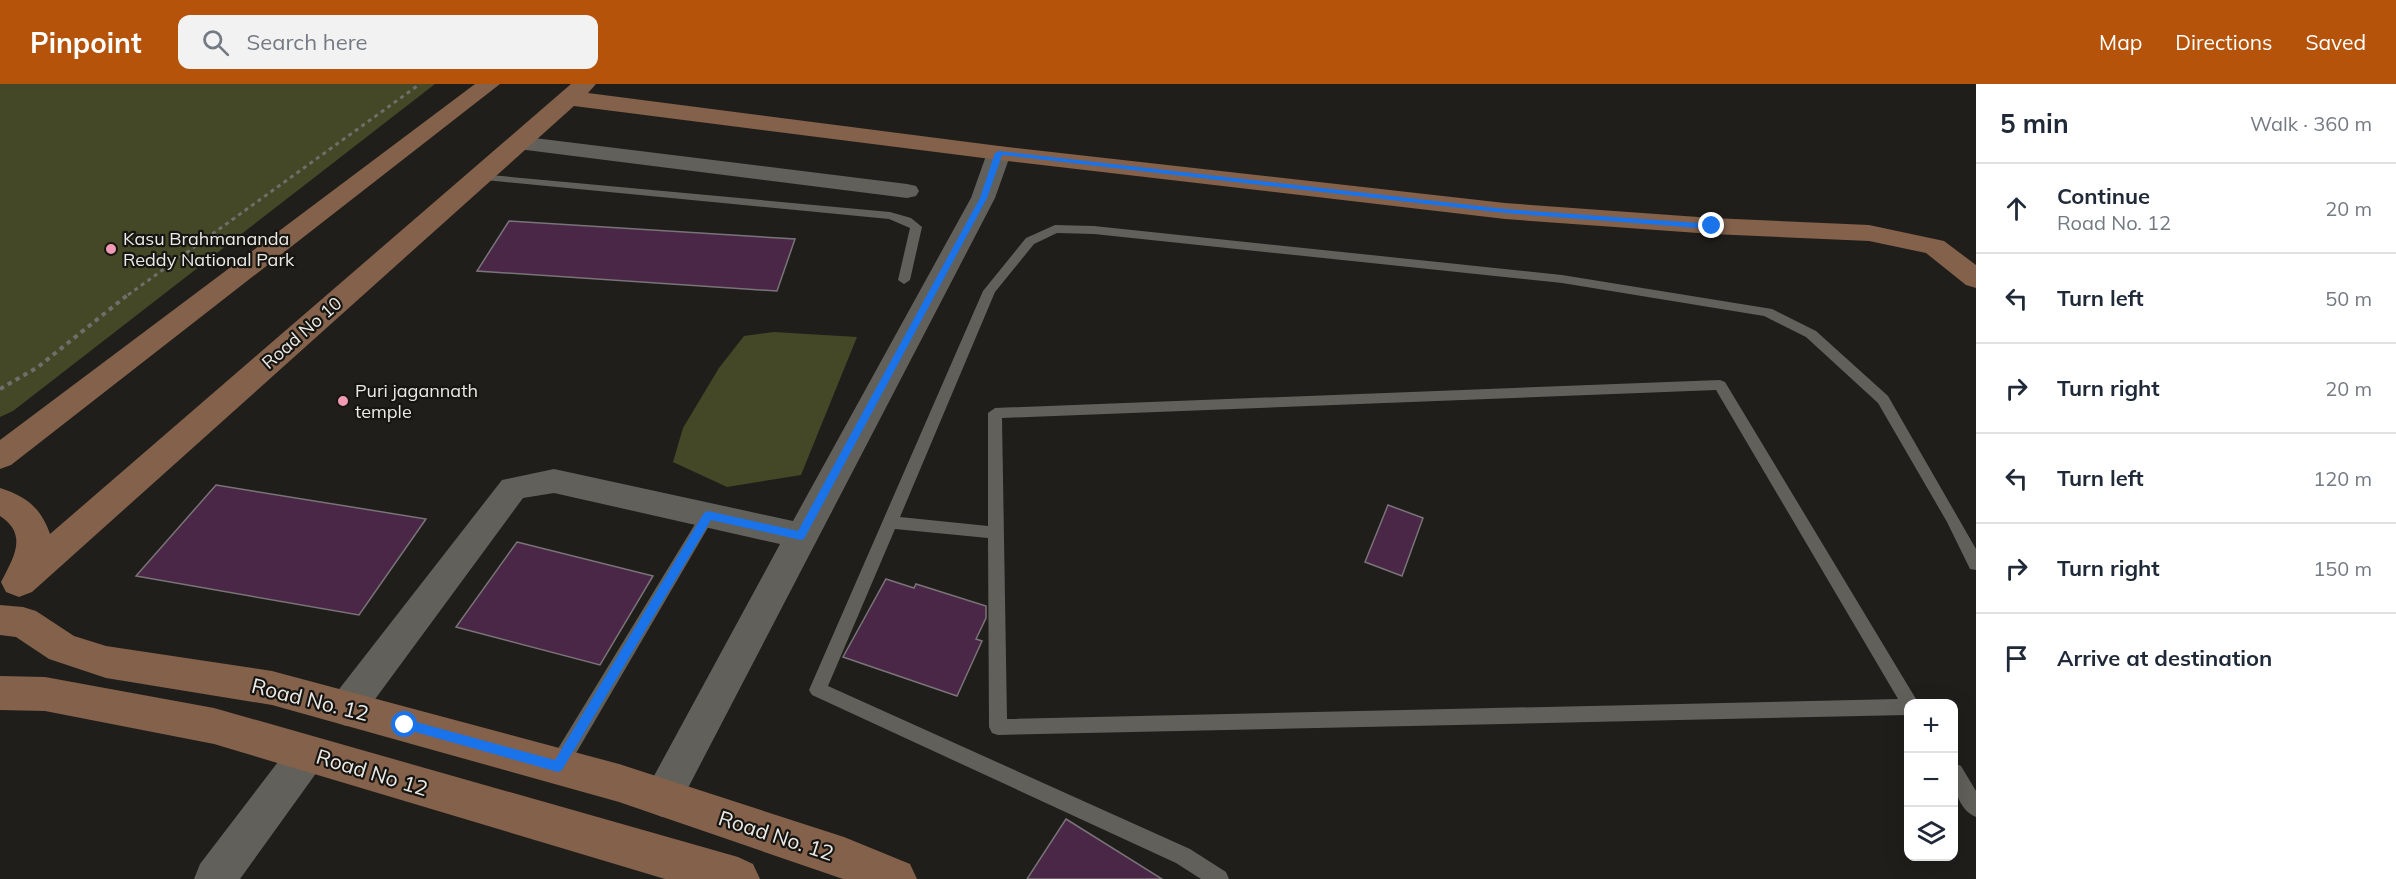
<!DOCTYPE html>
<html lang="en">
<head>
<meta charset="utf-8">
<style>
  :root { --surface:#fff; --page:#f2f2f3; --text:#1f2937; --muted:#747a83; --line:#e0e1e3; --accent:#b45309 }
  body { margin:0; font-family:Mulish,sans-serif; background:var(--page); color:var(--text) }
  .controls { position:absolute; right:18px; bottom:18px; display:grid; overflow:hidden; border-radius:12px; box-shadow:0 6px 24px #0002 }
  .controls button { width:54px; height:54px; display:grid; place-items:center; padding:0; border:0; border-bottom:2px solid var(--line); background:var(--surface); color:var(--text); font:30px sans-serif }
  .stop { position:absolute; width:18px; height:18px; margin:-14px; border:4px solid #1a73e8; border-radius:50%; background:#fff }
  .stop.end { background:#1a73e8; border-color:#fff; box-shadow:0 2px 6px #0008 }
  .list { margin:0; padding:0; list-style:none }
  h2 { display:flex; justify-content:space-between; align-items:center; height:78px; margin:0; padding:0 24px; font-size:26px }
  h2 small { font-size:20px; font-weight:400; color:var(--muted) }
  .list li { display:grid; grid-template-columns:39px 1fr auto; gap:18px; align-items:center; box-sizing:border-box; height:90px; padding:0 24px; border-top:2px solid var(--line) }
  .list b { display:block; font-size:22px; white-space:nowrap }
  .list p { margin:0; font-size:20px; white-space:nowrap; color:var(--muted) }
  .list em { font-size:20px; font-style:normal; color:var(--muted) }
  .icon { flex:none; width:33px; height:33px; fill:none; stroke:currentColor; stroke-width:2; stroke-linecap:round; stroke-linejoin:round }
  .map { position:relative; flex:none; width:1976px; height:795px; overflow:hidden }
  header { display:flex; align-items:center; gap:36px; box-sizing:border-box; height:84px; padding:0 30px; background:var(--accent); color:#fff }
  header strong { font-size:28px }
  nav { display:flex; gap:33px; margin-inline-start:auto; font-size:21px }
  .search { width:420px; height:54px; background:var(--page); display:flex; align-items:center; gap:15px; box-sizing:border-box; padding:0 21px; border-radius:12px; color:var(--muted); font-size:22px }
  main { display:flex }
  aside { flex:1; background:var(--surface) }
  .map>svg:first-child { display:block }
</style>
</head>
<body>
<header>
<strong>Pinpoint</strong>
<div class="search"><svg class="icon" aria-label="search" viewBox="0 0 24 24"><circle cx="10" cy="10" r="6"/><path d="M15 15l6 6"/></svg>Search here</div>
<nav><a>Map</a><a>Directions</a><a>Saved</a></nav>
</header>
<main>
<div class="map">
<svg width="1976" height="795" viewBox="0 0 1976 795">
  <rect width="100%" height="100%" fill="#201e1a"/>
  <!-- green -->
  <path fill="#444826" d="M 0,0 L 435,0 L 13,327 L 0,333 Z
    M 774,248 L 857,253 L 801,391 L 727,403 L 673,378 L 683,344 L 719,284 L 744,252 Z"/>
  <!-- building -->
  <path fill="#4a2746" stroke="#797478" stroke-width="1.5" d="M 509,137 L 795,155 L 777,207 L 477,187 Z
    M 216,401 L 426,435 L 359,531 L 136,492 Z
    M 1388,421 L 1423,434 L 1402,492 L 1365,478 Z
    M 517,458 L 653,492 L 600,581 L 456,543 Z
    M 886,495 L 914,504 L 916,500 L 986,522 L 986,534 L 976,555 L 982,557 L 957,612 L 843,573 Z
    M 1066,735 L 1162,795 L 1027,795 Z"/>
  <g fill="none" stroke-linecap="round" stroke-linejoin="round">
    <!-- path-far1 -->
    <path stroke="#6f6e6a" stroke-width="3" stroke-dasharray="4 4" stroke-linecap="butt" d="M 128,211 L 420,0"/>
    <!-- path -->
    <path stroke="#6f6e6a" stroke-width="4" stroke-dasharray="4.5 4.5" stroke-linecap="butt" d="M 0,305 L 38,283 L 130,209"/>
    <!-- lane -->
    <path fill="#62605b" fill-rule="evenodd" d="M 479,90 L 890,128 L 911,134 L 922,143 L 910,196 L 904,200 L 898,196 L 910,144 L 889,135 L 475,95 L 473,93 Z
      M 1055,141 L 1094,142 L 1562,191 L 1772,225 L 1816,247 L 1888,312 L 1976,465 L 1976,486 L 1970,485 L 1947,438 L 1878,319 L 1806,253 L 1764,232 L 1562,199 L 1094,150 L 1057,149 L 1034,160 L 995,208 L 900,433 L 988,442 L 988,329 L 995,324 L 1720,296 L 1725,298 L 1919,620 L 1908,620 L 1908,631 L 998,651 L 992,649 L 989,643 L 988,454 L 895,445 L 828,602 L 1190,765 L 1226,788 L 1229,795 L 1201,795 L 1176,779 L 812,611 L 809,606 L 983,207 L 1026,154 ZM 1716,306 L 1898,615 L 1007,635 L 1002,334 Z
      M 708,425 L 713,427 L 716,431 L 713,435 L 565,688 L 558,691 L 551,688 L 549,682 L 551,676 L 703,427 Z
      M 1954,679 L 1961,682 L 1976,707 L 1976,733 C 1956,725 1952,697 1954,679 Z"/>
    <!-- street -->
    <path fill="#62605b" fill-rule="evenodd" d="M 518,52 L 907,100 L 916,102 L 919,107 L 916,112 L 907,114 L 510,64 L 506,59 L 510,54 Z
      M 999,62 L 1007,64 L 1011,69 L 995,114 L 676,727 L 662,733 L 648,727 L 642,714 L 780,460 L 554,409 L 523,414 L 359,637 L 346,642 L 333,637 L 327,625 L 333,613 L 502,396 L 554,385 L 793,437 L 971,114 L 987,69 L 991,64 Z
      M 308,651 L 322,657 L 327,669 L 322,681 L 240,795 L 194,795 L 200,780 L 294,657 Z"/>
    <!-- secondary -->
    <path fill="#83614b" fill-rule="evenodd" d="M 475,0 L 500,0 L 11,381 L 0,385 L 0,356 Z
      M 571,0 L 596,0 L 588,9 L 999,62 L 1505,119 L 1712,134 L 1869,141 L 1944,157 L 1976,181 L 1976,204 L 1966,201 L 1926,169 L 1869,157 L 1712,150 L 1505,135 L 999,76 L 574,22 L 32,508 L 19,513 L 6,508 L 1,498 C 13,474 29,451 0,432 L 0,404 C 26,412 41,424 50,450 Z
      M 0,521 L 23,523 L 36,527 L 74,552 L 106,562 L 272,587 L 619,680 L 844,753 L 910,780 L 917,795 L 843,795 L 619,718 L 272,621 L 106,594 L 49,575 L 16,553 L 0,551 Z
      M 0,592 L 45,593 L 214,624 L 738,773 L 753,780 L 760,795 L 665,795 L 214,660 L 45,627 L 0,626 Z"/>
  </g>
  <!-- route -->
  <path fill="#1a73e8" d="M 999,67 L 1505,125 L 1712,140 L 1716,142 L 1712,145 L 1505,129 L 1002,71 L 987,114 L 804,455 L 801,456 L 711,436 L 562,686 L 558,688 L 401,644 L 401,637 L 405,635 L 555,676 L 704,429 L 708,427 L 798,447 L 980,114 L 995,69 Z"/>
  <!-- markers -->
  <g fill="#f19ab3" stroke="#171511" stroke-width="2">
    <circle cx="111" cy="165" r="6"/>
    <circle cx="343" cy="317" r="6"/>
  </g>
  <g text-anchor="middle" stroke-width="4.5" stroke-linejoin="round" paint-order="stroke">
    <!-- poi labels -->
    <g font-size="18" fill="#ebeae6" stroke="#171511" text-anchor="start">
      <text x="123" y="161">Kasu Brahmananda<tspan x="123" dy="21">Reddy National Park</tspan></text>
      <text x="355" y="313">Puri jagannath<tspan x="355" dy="21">temple</tspan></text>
    </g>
    <!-- street labels -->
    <g font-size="18" fill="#ebeae6" stroke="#171511">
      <text transform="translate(302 249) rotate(-41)" y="6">Road No 10</text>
    </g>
    <!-- near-street labels -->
    <g font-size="21" fill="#ebeae6" stroke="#171511">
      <text transform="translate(310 616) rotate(14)" y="7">Road No. 12</text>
      <text transform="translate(372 689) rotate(17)" y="7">Road No 12</text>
      <text transform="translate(776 752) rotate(18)" y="7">Road No. 12</text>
    </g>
  </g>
</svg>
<div class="controls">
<button>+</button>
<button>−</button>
<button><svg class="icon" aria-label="layers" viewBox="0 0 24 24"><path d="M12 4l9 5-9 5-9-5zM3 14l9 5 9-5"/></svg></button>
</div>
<div class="stop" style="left:405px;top:641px"></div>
<div class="stop end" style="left:1712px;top:142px"></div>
</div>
<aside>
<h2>5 min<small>Walk · 360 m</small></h2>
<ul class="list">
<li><svg class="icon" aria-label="ahead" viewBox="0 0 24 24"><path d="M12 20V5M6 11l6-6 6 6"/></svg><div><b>Continue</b><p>Road No. 12</p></div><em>20 m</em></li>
<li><svg class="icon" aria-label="left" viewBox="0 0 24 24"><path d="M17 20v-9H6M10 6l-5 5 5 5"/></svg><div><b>Turn left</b></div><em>50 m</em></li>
<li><svg class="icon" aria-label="right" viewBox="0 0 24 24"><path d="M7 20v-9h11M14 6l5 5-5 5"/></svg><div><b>Turn right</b></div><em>20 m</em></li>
<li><svg class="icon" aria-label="left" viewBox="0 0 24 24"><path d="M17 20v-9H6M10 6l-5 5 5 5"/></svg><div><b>Turn left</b></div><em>120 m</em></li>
<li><svg class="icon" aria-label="right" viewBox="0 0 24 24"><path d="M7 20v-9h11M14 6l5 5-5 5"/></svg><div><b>Turn right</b></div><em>150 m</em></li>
<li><svg class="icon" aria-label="arrive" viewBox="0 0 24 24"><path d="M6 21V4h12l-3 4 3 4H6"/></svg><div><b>Arrive at destination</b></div></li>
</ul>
</aside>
</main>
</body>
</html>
